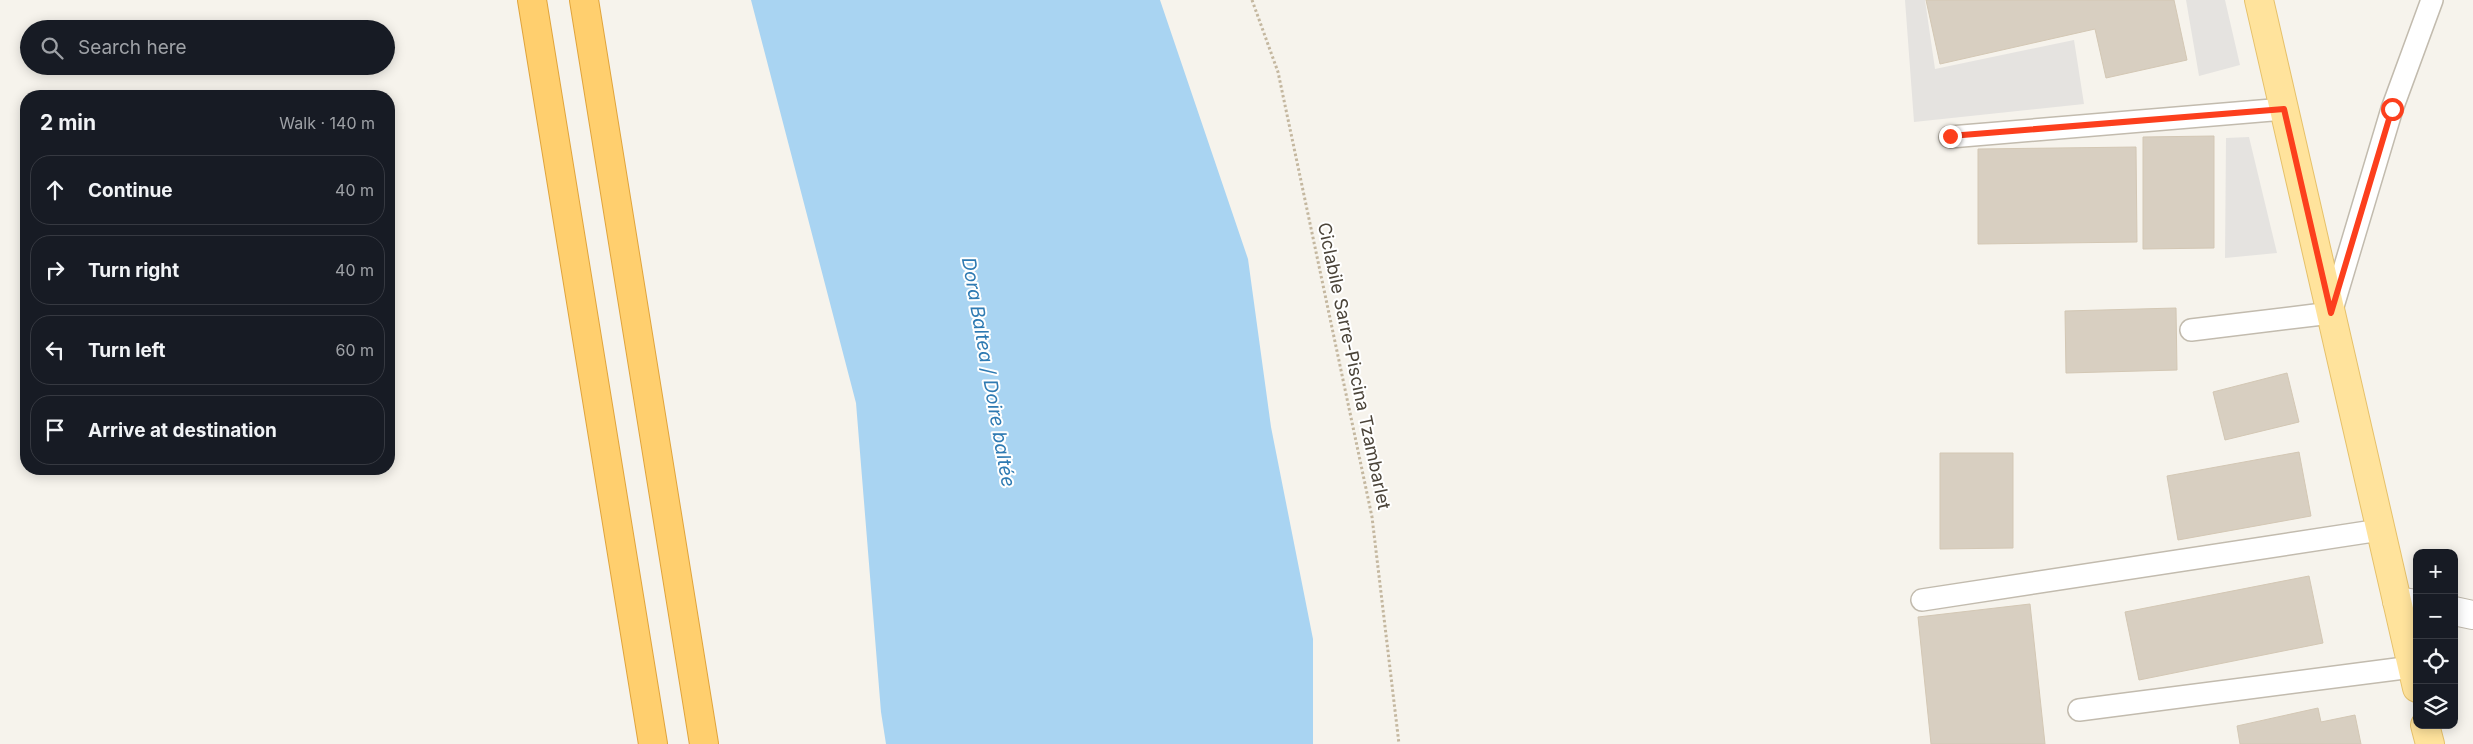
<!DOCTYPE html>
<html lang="en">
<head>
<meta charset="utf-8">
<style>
  :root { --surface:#171b24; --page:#20242c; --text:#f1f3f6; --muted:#9ea1a6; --line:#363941 }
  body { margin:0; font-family:Inter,sans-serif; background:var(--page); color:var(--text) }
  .controls { position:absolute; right:15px; bottom:15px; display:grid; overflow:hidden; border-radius:10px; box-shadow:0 2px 12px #0003 }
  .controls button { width:45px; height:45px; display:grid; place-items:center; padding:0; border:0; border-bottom:1px solid var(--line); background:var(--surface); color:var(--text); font:25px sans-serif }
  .stop { position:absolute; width:15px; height:15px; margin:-11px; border:4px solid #fc3f1d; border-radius:50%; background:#fff }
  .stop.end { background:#fc3f1d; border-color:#fff; box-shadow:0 1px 5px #0008 }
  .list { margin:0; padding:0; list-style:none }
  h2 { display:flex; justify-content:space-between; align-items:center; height:65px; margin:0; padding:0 20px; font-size:21px }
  h2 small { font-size:16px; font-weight:400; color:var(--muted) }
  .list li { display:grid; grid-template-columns:32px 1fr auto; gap:15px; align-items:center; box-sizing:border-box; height:70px; margin:0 10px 10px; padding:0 10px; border:1px solid var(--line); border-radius:20px }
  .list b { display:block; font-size:19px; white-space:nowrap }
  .list em { font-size:16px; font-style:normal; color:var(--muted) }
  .icon { flex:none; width:28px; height:28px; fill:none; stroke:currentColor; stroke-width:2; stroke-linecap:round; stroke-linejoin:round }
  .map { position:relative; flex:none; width:2473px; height:744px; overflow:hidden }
  .search { position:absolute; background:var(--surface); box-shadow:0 2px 12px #0003; left:20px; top:20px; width:375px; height:55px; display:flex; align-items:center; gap:12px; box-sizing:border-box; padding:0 18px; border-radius:28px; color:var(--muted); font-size:19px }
  .panel { position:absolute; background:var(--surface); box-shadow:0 2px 12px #0003; left:20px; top:90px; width:375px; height:385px; border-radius:20px }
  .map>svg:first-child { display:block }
</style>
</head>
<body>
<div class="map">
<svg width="2473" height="744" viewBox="0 0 2473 744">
  <rect width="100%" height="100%" fill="#f6f3ec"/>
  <!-- parking -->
  <path fill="#e5e3e0" d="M 1905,0 L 1925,0 L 1935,69 L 2074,40 L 2084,104 L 1914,122 Z
    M 2186,0 L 2225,0 L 2240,65 L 2199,76 Z
    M 2249,137 L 2277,253 L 2225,258 L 2226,138 Z"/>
  <!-- water -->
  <path fill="#a9d4f2" d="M 751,0 L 1160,0 L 1248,259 L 1271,427 L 1313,639 L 1313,744 L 886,744 L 881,712 L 856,403 Z"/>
  <!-- building -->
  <path fill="#d8cfc1" stroke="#d3c7b4" d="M 1926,0 L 2174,0 L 2187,60 L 2106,78 L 2095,29 L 1940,64 Z
    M 2214,136 L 2214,248 L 2143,249 L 2143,137 Z
    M 2136,147 L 2137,242 L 1978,244 L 1978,149 Z
    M 2176,308 L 2177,370 L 2066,373 L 2065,311 Z
    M 2287,373 L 2299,422 L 2225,440 L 2213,392 Z
    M 2299,452 L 2311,516 L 2178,540 L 2167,476 Z
    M 1940,453 L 2013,453 L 2013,548 L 1940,549 Z
    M 2309,576 L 2323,643 L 2139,680 L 2125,612 Z
    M 2030,604 L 2045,744 L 1931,744 L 1918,617 Z
    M 2318,708 L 2321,722 L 2355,715 L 2361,744 L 2240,744 L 2237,726 Z"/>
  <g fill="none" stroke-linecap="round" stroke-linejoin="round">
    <!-- lane casing -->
    <g stroke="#c2bbae" stroke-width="24">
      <path id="lane" d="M 1950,137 L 2284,109
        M 2191,330 L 2331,313 L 2392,109 L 2432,0
        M 1922,600 L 2380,530
        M 2079,710 L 2412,667"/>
    </g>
    <!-- street casing -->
    <g stroke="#c2bbae" stroke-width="30">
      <path id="street" d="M 2397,601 L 2417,604
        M 2454,611 L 2473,615"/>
    </g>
    <!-- primary casing -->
    <g stroke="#e6c16a" stroke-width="30">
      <path id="primary" d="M 2259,0 L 2417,688
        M 2425,725 L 2430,744"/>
    </g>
    <!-- highway casing -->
    <g stroke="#e0a43c" stroke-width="30">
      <path id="highway" d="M 532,0 L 653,744
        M 584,0 L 704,744"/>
    </g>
    <!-- path -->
    <path stroke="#c4b79f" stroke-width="3" stroke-dasharray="2.5 2.5" stroke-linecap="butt" d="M 1252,0 L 1278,72 L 1372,517 L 1399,744"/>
    <!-- lane -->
    <use href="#lane" stroke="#fff" stroke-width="21"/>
    <!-- street -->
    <use href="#street" stroke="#fff" stroke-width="28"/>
    <!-- primary -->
    <use href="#primary" stroke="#ffe39c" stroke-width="28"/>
    <!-- highway -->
    <use href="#highway" stroke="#ffcf6e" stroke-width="28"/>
  </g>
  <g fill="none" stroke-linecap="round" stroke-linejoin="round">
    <!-- route -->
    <path stroke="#fc3f1d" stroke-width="6" d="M 1950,136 L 2284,109 L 2331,313 L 2392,109"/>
  </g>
  <g text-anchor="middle" stroke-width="4" stroke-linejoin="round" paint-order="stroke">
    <!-- street labels -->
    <g font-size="18" fill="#4b4439" stroke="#fff">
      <text transform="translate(1354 366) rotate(78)" y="6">Ciclabile Sarre-Piscina Tzambarlet</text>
    </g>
    <!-- water labels -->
    <g font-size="19" font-style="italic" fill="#2e7ab2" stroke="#fff">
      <text transform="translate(989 372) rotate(80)" y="7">Dora Baltea / Doire baltée</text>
    </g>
  </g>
</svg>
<div class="controls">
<button>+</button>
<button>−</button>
<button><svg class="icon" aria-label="locate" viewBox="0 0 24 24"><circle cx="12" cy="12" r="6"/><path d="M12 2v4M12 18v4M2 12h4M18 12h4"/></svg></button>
<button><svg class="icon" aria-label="layers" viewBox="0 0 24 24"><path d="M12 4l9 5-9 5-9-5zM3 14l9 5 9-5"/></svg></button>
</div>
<div class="stop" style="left:2392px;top:109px"></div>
<div class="stop end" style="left:1950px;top:136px"></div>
<div class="search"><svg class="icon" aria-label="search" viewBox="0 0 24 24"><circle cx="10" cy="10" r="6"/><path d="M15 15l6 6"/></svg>Search here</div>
<section class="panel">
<h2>2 min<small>Walk · 140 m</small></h2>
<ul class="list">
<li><svg class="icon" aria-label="ahead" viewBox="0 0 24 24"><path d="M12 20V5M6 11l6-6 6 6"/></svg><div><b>Continue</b></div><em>40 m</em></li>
<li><svg class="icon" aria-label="right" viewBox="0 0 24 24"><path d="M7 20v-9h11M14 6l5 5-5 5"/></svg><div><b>Turn right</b></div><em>40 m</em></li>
<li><svg class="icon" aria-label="left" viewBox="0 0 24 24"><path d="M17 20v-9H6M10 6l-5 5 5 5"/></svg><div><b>Turn left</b></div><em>60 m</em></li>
<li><svg class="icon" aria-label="arrive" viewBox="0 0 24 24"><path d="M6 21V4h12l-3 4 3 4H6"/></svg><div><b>Arrive at destination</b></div></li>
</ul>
</section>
</div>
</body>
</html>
